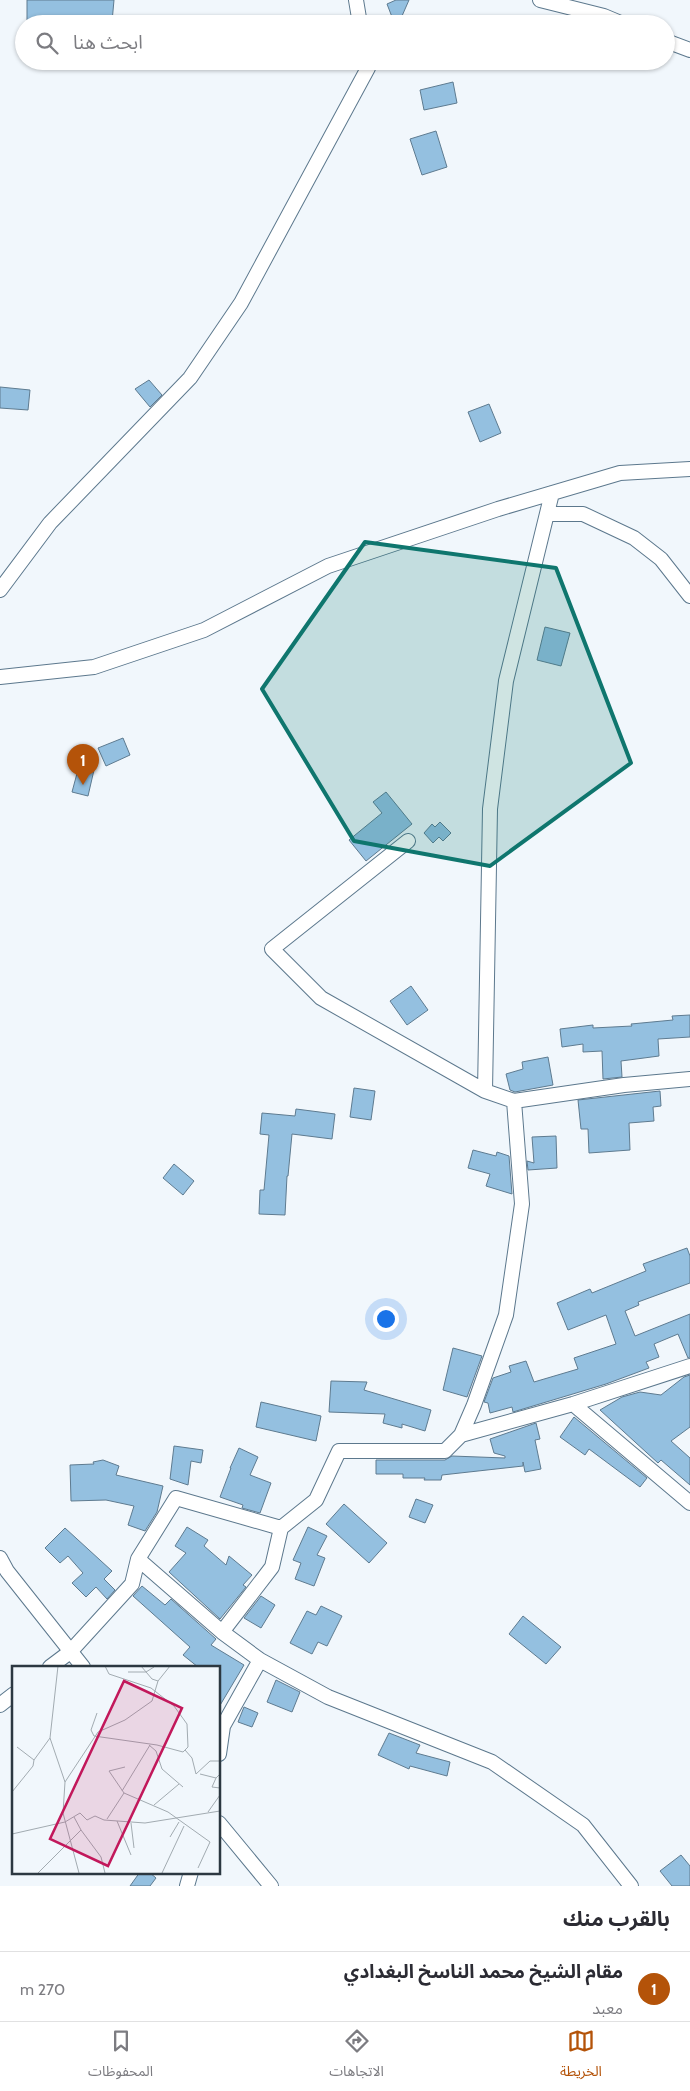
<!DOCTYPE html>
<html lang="ar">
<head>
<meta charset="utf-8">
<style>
  :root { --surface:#fff; --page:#f2f2f3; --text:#2b2b33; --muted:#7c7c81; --line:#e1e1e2; --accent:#b45309 }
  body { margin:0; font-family:Cabin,"Noto Sans Arabic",sans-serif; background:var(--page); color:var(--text); direction:rtl }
  .you { position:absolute; left:385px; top:1318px; width:18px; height:18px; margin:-12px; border:4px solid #fff; border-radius:50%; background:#1a73e8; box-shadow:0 0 0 8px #1a73e833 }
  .badge { display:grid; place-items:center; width:32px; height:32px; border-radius:50%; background:var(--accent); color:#fff; font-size:16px; font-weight:700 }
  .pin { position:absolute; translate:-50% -41px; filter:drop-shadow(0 1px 2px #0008) }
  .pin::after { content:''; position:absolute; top:26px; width:18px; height:15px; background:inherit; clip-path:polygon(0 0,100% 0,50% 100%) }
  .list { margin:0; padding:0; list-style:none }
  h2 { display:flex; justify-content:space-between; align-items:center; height:65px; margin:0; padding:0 20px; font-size:21px }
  h2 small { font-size:16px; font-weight:400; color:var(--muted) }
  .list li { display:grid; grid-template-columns:32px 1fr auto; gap:15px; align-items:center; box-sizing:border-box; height:70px; padding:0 20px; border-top:1px solid var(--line) }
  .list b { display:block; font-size:19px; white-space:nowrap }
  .list p { margin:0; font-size:16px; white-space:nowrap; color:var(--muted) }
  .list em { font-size:16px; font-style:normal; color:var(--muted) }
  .icon { flex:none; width:28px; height:28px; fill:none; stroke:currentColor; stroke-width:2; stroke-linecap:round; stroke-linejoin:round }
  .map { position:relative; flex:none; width:690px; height:1886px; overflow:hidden; direction:ltr }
  .search { position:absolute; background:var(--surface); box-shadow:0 1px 4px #0004; left:15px; right:15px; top:15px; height:55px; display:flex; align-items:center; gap:12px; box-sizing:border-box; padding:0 18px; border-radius:28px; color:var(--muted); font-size:19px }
  .sheet { height:135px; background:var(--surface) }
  nav { display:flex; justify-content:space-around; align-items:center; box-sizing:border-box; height:70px; border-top:1px solid var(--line); background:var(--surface); font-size:14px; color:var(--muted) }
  nav a { display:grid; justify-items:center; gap:2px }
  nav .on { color:var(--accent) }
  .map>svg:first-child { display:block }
</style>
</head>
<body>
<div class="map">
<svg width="690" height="1886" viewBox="0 0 690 1886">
  <rect width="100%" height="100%" fill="#f1f7fc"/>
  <!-- building -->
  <path fill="#94c0e0" stroke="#5e7b90" d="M 27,0 L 114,0 L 112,22 L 61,19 L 61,22 L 27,22 Z
    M 396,0 L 409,0 L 402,16 L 392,17 L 387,4 Z
    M 453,82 L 457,103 L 424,110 L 420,90 Z
    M 436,131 L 447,167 L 422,175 L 410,139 Z
    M 149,380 L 162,395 L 150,407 L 135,389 Z
    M 0,387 L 30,390 L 28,410 L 0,408 Z
    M 489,404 L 501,433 L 480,442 L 468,412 Z
    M 545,627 L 570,633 L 561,666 L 537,660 Z
    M 123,738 L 130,755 L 106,766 L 98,748 Z
    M 79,766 L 94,770 L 88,796 L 72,792 Z
    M 386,792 L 412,824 L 366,861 L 349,840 L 382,813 L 373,802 Z
    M 440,822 L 451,833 L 443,841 L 439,837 L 433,843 L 424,833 L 432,824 L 435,827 Z
    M 411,986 L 428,1010 L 407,1025 L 390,1001 Z
    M 690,1015 L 690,1037 L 658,1039 L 659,1056 L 621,1061 L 622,1077 L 603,1079 L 602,1051 L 583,1052 L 583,1044 L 562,1047 L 560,1029 L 593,1025 L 593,1028 L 632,1026 L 631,1024 L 673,1020 L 672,1016 Z
    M 548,1057 L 553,1085 L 515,1092 L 510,1090 L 506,1074 L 523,1069 L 522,1062 Z
    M 354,1088 L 375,1091 L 371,1120 L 350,1117 Z
    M 660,1091 L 661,1106 L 653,1107 L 654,1121 L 629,1123 L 630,1150 L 589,1153 L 588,1129 L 581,1129 L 578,1100 Z
    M 296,1109 L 335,1114 L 332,1139 L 292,1134 L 288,1176 L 287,1176 L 285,1215 L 259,1214 L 260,1190 L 264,1190 L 269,1135 L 260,1134 L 262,1113 L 295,1116 Z
    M 556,1136 L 557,1168 L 528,1170 L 527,1161 L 534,1163 L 532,1137 Z
    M 473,1150 L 496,1156 L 497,1152 L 509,1156 L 512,1194 L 486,1186 L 490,1174 L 468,1168 Z
    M 174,1164 L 194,1181 L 183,1195 L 163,1178 Z
    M 687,1248 L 690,1256 L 690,1283 L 638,1302 L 639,1305 L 625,1311 L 635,1336 L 690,1314 L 690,1357 L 688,1358 L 678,1334 L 654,1344 L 659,1357 L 646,1362 L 649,1368 L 606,1384 L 533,1406 L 513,1412 L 512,1407 L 490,1413 L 488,1403 L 484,1402 L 493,1378 L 511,1372 L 509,1366 L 526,1361 L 534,1382 L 578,1369 L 574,1358 L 616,1344 L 606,1315 L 568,1330 L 557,1303 L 590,1289 L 592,1293 L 646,1271 L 643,1264 Z
    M 453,1348 L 482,1356 L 467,1397 L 443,1390 Z
    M 690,1375 L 690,1427 L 671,1441 L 690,1458 L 690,1485 L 661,1460 L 658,1463 L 600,1410 L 622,1397 L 640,1392 L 661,1395 L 684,1377 Z
    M 331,1381 L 367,1382 L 364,1390 L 431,1410 L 425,1431 L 402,1424 L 402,1428 L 383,1423 L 385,1414 L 329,1412 Z
    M 261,1402 L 321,1416 L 316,1441 L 256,1427 Z
    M 574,1417 L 647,1478 L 640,1487 L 589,1449 L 585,1455 L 560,1437 Z
    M 536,1423 L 540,1439 L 535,1440 L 541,1469 L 525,1472 L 523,1462 L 523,1466 L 442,1475 L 441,1480 L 424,1480 L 425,1478 L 403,1478 L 403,1474 L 376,1474 L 376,1460 L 445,1460 L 452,1456 L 505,1458 L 505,1456 L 494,1453 L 490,1439 Z
    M 174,1446 L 203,1450 L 201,1463 L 191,1461 L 188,1485 L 170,1479 Z
    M 239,1448 L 258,1457 L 250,1475 L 271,1483 L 260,1513 L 242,1508 L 243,1505 L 220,1497 L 231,1468 L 230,1468 Z
    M 103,1460 L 119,1466 L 116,1475 L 163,1486 L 157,1512 L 145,1531 L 128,1525 L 134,1506 L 106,1500 L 71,1501 L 70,1465 L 94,1464 L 93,1462 Z
    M 416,1499 L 433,1505 L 425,1523 L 409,1517 Z
    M 344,1504 L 387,1543 L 369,1563 L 326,1524 Z
    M 187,1527 L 208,1540 L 204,1546 L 226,1565 L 229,1556 L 252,1575 L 243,1585 L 246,1587 L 220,1619 L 169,1572 L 186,1553 L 175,1546 Z
    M 308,1527 L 327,1536 L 317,1555 L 325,1558 L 314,1586 L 295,1579 L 301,1563 L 293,1560 Z
    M 65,1528 L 112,1571 L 104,1579 L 115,1590 L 107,1599 L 96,1587 L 86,1597 L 72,1583 L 83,1573 L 68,1556 L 60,1563 L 45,1548 Z
    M 142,1586 L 165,1605 L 171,1599 L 216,1639 L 211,1645 L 244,1665 L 219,1707 L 219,1667 L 198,1667 L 183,1655 L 190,1647 L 133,1596 Z
    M 261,1596 L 275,1605 L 261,1628 L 244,1618 Z
    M 321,1606 L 342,1616 L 327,1646 L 318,1642 L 312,1654 L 290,1643 L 307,1611 L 316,1615 Z
    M 523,1616 L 561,1647 L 546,1664 L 509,1634 Z
    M 276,1680 L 300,1692 L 292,1712 L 267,1702 Z
    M 244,1707 L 258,1713 L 252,1727 L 238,1722 Z
    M 389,1733 L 420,1745 L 416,1753 L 450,1762 L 447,1776 L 410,1766 L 409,1769 L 378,1755 Z
    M 681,1855 L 690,1866 L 690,1886 L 672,1886 L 660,1871 Z
    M 140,1872 L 149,1872 L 156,1878 L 150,1886 L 130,1886 Z"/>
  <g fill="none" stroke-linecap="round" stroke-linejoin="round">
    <!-- minor casing -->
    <g stroke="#5c788d" stroke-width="16">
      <path id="minor" d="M 356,0 L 360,24
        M 540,0 L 604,16 L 623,24
        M 666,41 L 690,50
        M 547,514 L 583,514 L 634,538 L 661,559 L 690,596
        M 0,590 L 50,523 L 190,378 L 241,303 L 368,68 L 367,61
        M 0,677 L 94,667 L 204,630 L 328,566 L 498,509 L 620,473 L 690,469
        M 408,841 L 272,949 L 321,998 L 485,1091 L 514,1101 L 624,1085 L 690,1079
        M 485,1091 L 490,809 L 506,681 L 552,493
        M 573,1404 L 690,1503
        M 461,1435 L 474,1405 L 506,1315 L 522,1204 L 514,1101
        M 0,1558 L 7,1571 L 83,1667
        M 138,1559 L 222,1632 L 260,1660 L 223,1726 L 219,1754
        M 222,1632 L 272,1567 L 281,1528
        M 260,1660 L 328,1697 L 492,1762 L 583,1825 L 631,1886
        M 50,1667 L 70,1652 L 132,1584 L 138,1559 L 176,1498 L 281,1528 L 316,1500 L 339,1451 L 445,1451 L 461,1435 L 573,1404 L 690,1366
        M 0,1705 L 14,1694
        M 219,1823 L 271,1886
        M 187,1886 L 191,1872"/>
    </g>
    <!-- minor -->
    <use href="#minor" stroke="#fff" stroke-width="14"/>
  </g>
  <!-- marked area -->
  <path fill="#0f766e" fill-opacity="0.2" stroke="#0f766e" stroke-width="4" stroke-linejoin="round" d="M 365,542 L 556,568 L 631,763 L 490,866 L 354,841 L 262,689 Z"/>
  <!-- overview -->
  <g transform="translate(12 1666)">
    <rect width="208" height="208" fill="#f1f7fc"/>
    <path fill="none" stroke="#a2abb1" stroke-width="1" d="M 46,0 L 38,72 L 53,116M 129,0 L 140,13 L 146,15M 116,6 L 134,6 L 142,1M 85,47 L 79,64 L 82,70 L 145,79 L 171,86 L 176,81 L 175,58 L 162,40 L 139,22 L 97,8 L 93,0M 137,79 L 144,85 L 150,103 L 171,121M 5,81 L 22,94 L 38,72M 173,84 L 180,92 L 184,108 L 198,95 L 208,95M 113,101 L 97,105 L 112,127 L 156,146 L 198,176 L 186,202M 188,108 L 204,112 L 208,108M 204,112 L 200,121 L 208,122M 110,125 L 138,79M 0,126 L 21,100 L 22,94M 142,139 L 167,118M 196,146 L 208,129M 95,153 L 112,127M 105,155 L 119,189M 119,157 L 122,182M 69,164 L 89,191 L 93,207M 0,168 L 53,156 L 68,147 L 75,154 L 83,150 L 92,154 L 133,157 L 208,145M 158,171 L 167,156M 26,207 L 69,164 L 62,151M 67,207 L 51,147 L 53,116 L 86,66 L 113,54 L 140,35 L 146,15 L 158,0M 150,207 L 172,160"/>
    <path fill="#c2185b" fill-opacity="0.15" stroke="#c2185b" stroke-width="2.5" d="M 112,15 L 170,42 L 96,200 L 38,173 Z"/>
    <rect width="208" height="208" fill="none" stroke="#2c3841" stroke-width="2.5"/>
  </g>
</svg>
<div class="you"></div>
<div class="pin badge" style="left:83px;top:785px">1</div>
<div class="search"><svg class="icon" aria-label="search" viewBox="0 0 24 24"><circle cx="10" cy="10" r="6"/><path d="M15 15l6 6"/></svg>ابحث هنا</div>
</div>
<section class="sheet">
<h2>بالقرب منك<small></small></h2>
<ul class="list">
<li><span class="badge">1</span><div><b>مقام الشيخ محمد الناسخ البغدادي</b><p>معبد</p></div><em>270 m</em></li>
</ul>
</section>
<nav>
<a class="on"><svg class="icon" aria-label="map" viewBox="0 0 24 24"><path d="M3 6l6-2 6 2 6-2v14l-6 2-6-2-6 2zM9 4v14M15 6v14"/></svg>الخريطة</a>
<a><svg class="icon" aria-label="directions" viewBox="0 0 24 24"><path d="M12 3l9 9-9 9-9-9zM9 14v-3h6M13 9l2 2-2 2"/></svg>الاتجاهات</a>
<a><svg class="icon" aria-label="saved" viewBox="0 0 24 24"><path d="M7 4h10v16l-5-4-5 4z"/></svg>المحفوظات</a>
</nav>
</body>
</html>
